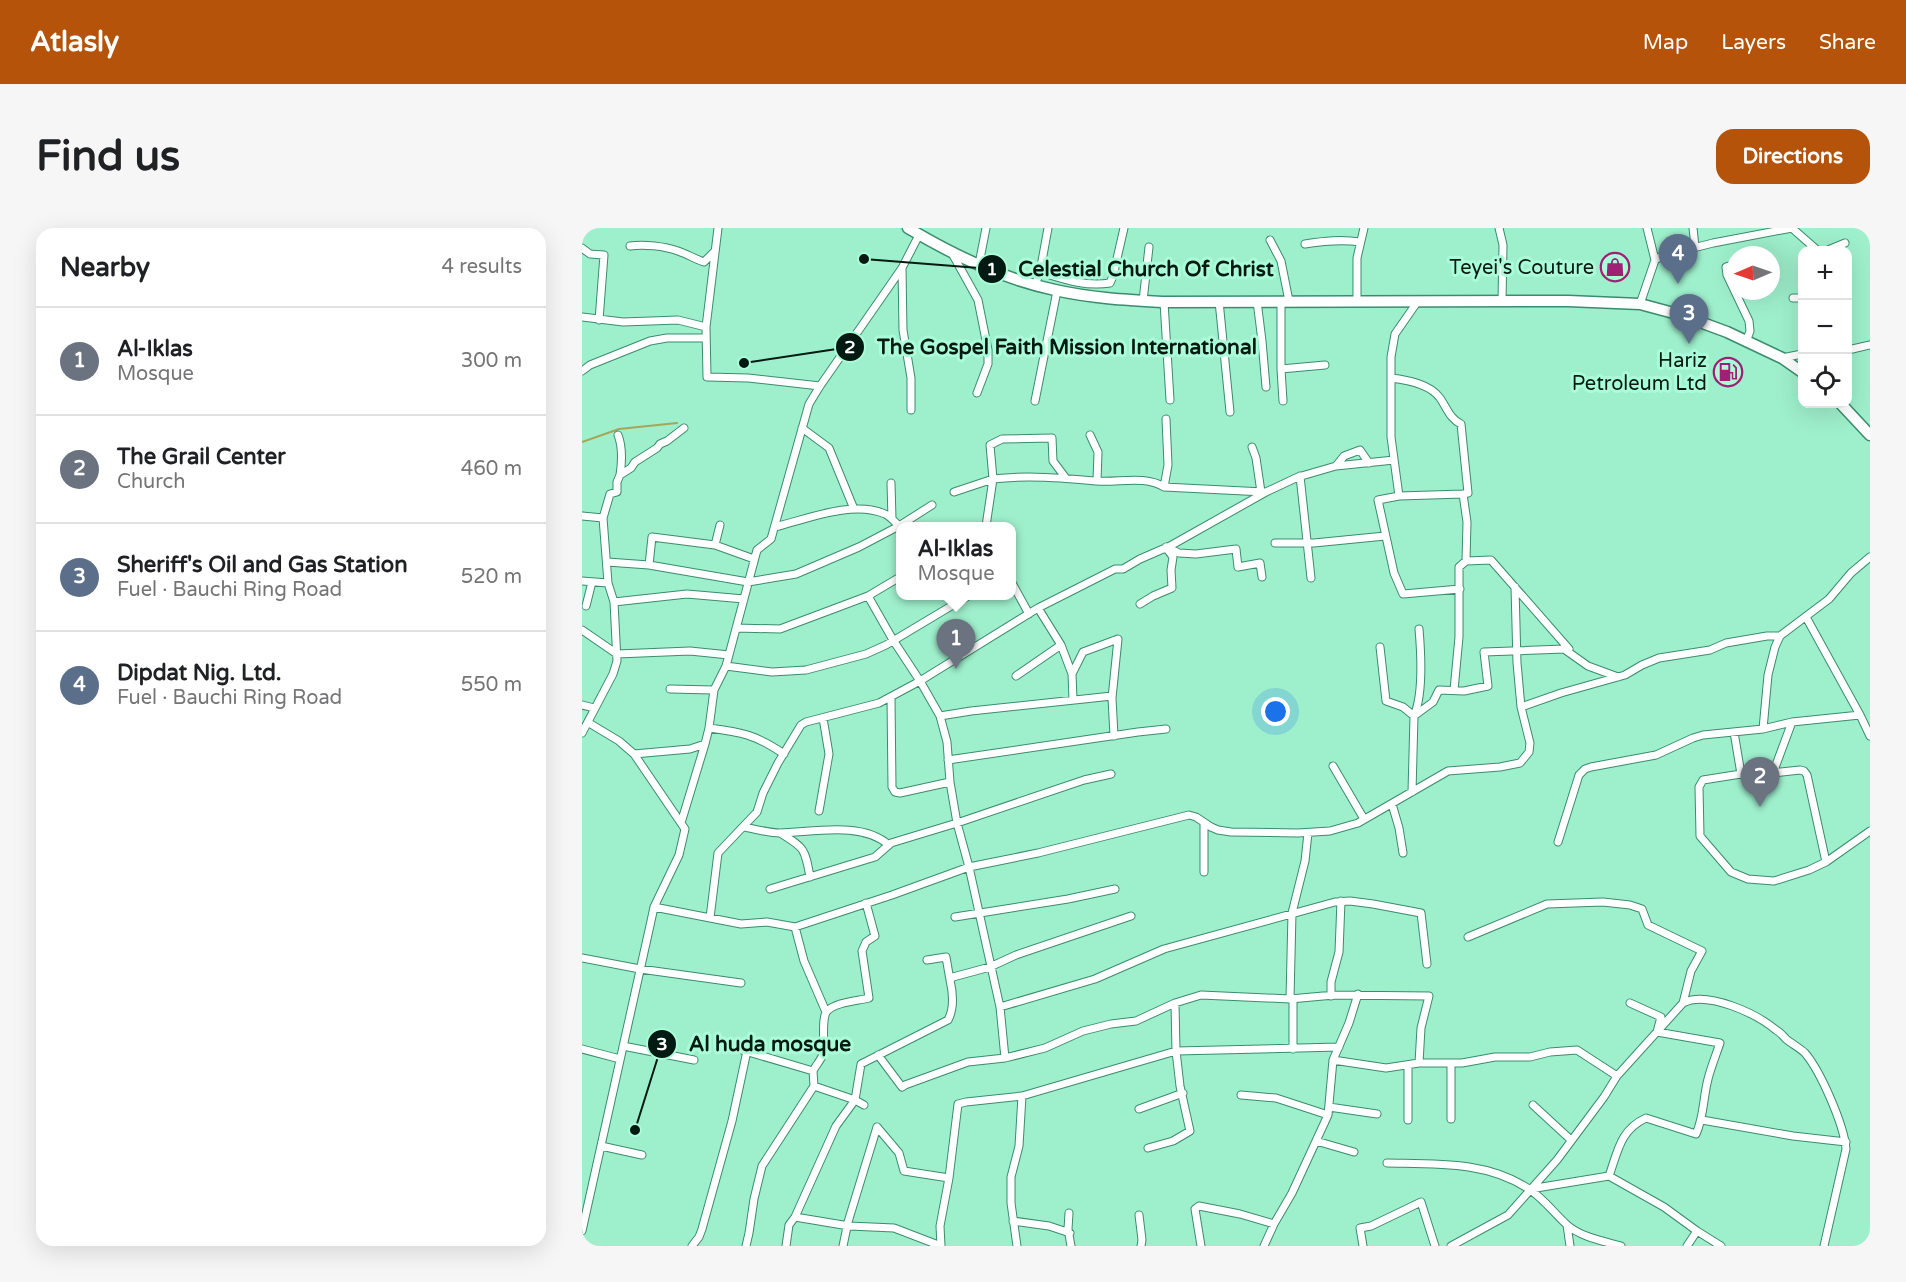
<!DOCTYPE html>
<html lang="en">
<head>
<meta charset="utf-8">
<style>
  :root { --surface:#fff; --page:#f6f6f6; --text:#202124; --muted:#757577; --line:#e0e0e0; --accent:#b45309 }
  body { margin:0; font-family:"Varela Round",sans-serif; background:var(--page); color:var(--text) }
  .controls { position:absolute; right:18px; top:18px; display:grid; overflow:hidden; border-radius:12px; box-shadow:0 6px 24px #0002 }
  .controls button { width:54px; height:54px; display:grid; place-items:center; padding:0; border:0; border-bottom:2px solid var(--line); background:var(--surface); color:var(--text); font:30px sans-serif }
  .compass { position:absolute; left:1144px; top:18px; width:54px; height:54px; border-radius:50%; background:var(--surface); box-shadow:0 6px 24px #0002; rotate:268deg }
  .you { position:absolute; left:694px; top:484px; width:21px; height:21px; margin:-15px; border:4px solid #fff; border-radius:50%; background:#1a73e8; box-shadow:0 0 0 9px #1a73e833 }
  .badge { display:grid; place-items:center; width:39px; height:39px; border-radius:50%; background:var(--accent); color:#fff; font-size:20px; font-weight:700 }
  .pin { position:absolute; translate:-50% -50px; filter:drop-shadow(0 2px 3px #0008) }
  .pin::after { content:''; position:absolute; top:32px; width:21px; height:18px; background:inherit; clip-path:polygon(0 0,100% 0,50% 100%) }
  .popup { position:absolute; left:314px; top:294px; width:120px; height:78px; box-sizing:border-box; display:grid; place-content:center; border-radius:12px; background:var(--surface); filter:drop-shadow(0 2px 4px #0005); font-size:20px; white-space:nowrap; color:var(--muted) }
  .popup b { font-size:22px; color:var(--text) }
  .popup::after { content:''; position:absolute; left:50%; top:100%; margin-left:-12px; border:12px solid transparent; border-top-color:var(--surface) }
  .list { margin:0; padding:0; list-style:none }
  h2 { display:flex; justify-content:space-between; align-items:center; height:78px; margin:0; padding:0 24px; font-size:26px }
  h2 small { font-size:20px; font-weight:400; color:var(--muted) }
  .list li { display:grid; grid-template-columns:39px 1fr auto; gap:18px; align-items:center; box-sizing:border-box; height:108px; padding:0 24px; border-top:2px solid var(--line) }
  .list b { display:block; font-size:22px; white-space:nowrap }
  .list p { margin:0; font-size:20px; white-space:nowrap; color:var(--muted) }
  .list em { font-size:20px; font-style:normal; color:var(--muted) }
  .icon { flex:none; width:33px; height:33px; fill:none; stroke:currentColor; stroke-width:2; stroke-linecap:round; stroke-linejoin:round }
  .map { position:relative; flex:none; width:1288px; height:1018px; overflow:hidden; border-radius:18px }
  header { display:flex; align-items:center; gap:36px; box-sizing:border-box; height:84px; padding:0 30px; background:var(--accent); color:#fff }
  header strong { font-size:28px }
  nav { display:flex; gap:33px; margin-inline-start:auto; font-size:21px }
  .intro { display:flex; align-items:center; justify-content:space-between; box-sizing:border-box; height:144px; padding:0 36px }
  h1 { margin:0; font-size:42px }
  .button { padding:15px 27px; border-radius:18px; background:var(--accent); color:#fff; font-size:21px; font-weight:700 }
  main { display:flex; gap:36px; padding:0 36px }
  aside { flex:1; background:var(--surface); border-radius:18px; box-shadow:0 6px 24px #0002 }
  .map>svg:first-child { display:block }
</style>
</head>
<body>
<header>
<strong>Atlasly</strong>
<nav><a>Map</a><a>Layers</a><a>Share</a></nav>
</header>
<div class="intro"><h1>Find us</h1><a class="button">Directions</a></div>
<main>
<aside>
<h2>Nearby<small>4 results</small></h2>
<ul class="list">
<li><span class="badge" style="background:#6b7280">1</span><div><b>Al-Iklas</b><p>Mosque</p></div><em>300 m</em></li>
<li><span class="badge" style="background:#6b7280">2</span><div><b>The Grail Center</b><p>Church</p></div><em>460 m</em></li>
<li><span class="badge" style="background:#5c6f8a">3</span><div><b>Sheriff's Oil and Gas Station</b><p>Fuel · Bauchi Ring Road</p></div><em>520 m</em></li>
<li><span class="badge" style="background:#5c6f8a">4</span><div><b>Dipdat Nig. Ltd.</b><p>Fuel · Bauchi Ring Road</p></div><em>550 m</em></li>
</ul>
</aside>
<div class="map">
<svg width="1288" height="1018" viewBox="0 0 1288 1018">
  <rect width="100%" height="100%" fill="#9eefcc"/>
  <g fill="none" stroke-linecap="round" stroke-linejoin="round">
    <!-- stream -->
    <path stroke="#a8a45a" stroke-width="2" d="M 0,214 L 37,201 L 95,195"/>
    <!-- street casing -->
    <g stroke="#3b8c6e" stroke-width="9">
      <path id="street" d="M 136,0 L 124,99 L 125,149 L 166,150 L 238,158
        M 917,0 L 921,17 L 920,74
        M 1065,0 L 1073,32
        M 1111,0 L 1113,19
        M 1210,0 L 1235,22
        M 688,12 L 699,33 L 707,73
        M 723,16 C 742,13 759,11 778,14
        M 48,18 C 62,16 82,18 96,23 C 105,26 113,31 122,34 L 133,23
        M 0,20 L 8,26 L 22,27 L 17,92
        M 1246,22 L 1263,15
        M 371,27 L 396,72 L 406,122 L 406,136 L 395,165
        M 397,36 L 404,0
        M 1153,36 L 1144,39 L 1145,47 L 1167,93 L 1168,103 L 1164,114
        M 320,40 L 321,102 L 329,150 L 329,182
        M 458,44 C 481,51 503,59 528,55 L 531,48 L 542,0
        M 453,57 L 458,44 L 466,0
        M 1211,70 L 1220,70
        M 561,73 L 567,19
        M 637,73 L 648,184
        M 675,73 L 680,113 L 684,159
        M 699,73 L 699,141 L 701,173
        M 836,73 L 813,106 L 809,129 L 809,209 L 817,268 L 881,266 L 885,294 L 884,333
        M 582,74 L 588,172
        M 775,74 L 775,30 L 782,0
        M 1058,76 L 1073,32 L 1080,28 L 1131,15 L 1210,0
        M 0,89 L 41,94 L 96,92 L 124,99
        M 1266,122 L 1288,117
        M 1200,130 L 1220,126
        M 699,141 L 743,137
        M 0,143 L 8,137 L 68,113 L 85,110 L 123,110
        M 809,150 C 826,152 848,156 858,170 C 865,180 868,191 879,196 L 886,265 L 881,266
        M 453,173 L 475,63
        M 220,200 L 247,220 L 272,281
        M 36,207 C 41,220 40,234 38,247
        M 508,207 L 516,224 L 515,253
        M 670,219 L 674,230 L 679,264
        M 754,238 L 812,232
        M 718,248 L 729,350
        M 309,255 L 310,291
        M 582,259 L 586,237 L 584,191
        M 372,264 L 411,251 L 408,217 L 420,211 L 470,210 L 471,233 L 483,249
        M 817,268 L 796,272 L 812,345 L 821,366 L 878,361
        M 0,288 L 21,290 L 26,355 L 32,374 L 35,433 L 31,446 L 0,505
        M 21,290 L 28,266 L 35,264 L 35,254 L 38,247 L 49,240 L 53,234 L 75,220 L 78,216 L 85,213 L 102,200
        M 404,298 L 411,251 C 445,247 480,250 514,253 C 536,255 563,247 582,259 L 682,264
        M 193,299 C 225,291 271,272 303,286 C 308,288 313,294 317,298
        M 693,315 L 732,315 L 803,308
        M 133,317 L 138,297
        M 584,319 L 597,325 L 614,326 L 654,321 L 656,339 L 678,335 L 680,349
        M 172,331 L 133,317 L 70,309 L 67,337 L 166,354 L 214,346 L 277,319 L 317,298 L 350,277
        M 25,334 L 67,337
        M 0,353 L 26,355
        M 430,355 L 447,386
        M 933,359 L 935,435 L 939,479
        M 286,368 L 311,412 L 338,453 L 358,488 L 365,514 L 368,554 L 375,595 L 387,639 L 418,779 L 423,830
        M 32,374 L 105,366 L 162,371
        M 558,376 L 571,368 L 590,360 L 589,342 L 591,329 L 585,321
        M 4,378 L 10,354
        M 1224,389 L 1278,487 L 1288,508
        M 154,400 L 198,401 L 286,368 L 318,349
        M 0,402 L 35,426 L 108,423 L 147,427
        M 479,417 L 490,446 L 491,472
        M 798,419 L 804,473 L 821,479 L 832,488 C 841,467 839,424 837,401
        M 144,438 L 190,444 L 224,442 L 284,426 L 304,417 L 386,368
        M 490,446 L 501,424 L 536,411 L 530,470 L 532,508
        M 434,448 L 479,417 L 456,380
        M 88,461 L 132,462
        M 872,462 L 877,409 L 877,339 L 884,333 L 909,332 L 987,421
        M 309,469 L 310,559 L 313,564 L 318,565 L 368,554
        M 0,477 L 12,480
        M 358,488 L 389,483 L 530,468
        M 127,500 C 160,504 174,507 202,526
        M 1181,501 L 1186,447 L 1193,419 L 1198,408 L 1247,371 L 1269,345 L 1288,329
        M 1152,504 L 1159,546 L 1162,548 L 1218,542 L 1222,543 L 1225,547 L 1244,634
        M 52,526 L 108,521 L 123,516 L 127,500 L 132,462 L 144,438 L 175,322 L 189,311 L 227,176 L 238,158 L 320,40 L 337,7
        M 366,532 L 556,504 L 584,501
        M 751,538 L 782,591
        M 1191,545 L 1210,494
        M 1159,546 L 1121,552 L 1117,559 L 1118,608 L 1149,644 L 1166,651 L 1192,653 L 1227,642 L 1244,634 L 1288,603
        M 830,564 L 832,488 L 851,474 L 857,462 L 882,463 L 906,458 L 902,424 L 982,421 L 1006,438 L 1036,449
        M 810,576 L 817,600 L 821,625
        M 237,583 L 247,526 L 241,490
        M 99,595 L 123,516
        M 162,599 C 173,601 187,605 198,605 C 232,604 280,593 307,617
        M 198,605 C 223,620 223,621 228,649
        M 976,614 L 997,547 L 1003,541 L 1009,539 L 1074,527 L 1111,510 L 1121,507 L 1181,501 L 1210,494 L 1278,487
        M 622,644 L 622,596
        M 188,661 L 293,629 L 309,615 L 375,595 L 502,552 L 529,546
        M 72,679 L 159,696 L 185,694 L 213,699 L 310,667 L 387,639 L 456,625 L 607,587 L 614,589 L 629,599 L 636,602 L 649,604 L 716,605 L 748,603 L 776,595 L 866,543 L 918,539 L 938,535 L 947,524 L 948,515 L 939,479 L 979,465 L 1043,447 L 1060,437 L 1077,430 L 1128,422 L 1144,415 L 1185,408 L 1198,408
        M 373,689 L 486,671 L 533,661
        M 128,690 L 136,625 L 175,584 L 181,565 L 196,535 L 219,497 L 224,494 L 297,475 L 338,453 L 456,380 L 533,341 L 541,341 L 558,331 L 588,318 L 684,264 L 716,249 L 754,238 L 762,228 L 778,222 L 787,235
        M 213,699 L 222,733 L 244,784
        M 886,709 L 965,676 L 1021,674 L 1048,677 L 1060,681 L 1066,697 L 1120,723 L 1109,743 L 1101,775
        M 0,730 L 58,741 L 159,755
        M 345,732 L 364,729 L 368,752
        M 749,768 L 749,754 L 757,724 L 759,673
        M 708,771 L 710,685 L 723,633 L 726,605
        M 418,779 L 513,751 L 582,721 L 753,674 L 768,673 L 791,676 L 839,685 L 845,736
        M 41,818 L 112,832
        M 153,820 L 231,843 L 232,858 L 273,872 L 282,877
        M 0,821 L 38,831
        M 711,821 L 711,770
        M 296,827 L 320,859 L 323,857 L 386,834 L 423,830 L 463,820 L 501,803 L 529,796 L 554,793 L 593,775 L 619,767 L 708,771 L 752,767 L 847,768 L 839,800 L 837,835
        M 751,832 L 804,840 L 837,835 L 880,835 L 913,829 L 948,829 L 968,824 L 995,822 L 1035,848
        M 869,835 L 869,891
        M 231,843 C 234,837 239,832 241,826 C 243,815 239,790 245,783 C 254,774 275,773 287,770 L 280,723 L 284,714 L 293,708 L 284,675
        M 659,867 L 694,870 L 746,887
        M 951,877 L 989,912
        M 747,879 L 795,886
        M 557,881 L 601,865
        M 826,892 L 826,838
        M 1120,892 L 1211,908 L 1264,914
        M 295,899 L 317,925 L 322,943 L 367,950
        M 734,913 L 772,924
        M 19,918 L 60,927
        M 566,920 L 591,913 L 608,903 L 598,858 L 594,823 L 593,775
        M 805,935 C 854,936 905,933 947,961 C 962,971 972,985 984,996 C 998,1009 1021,1013 1039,1018
        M 1027,948 C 1036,923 1038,902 1064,890 L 1114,906 C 1122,889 1121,870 1126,851 C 1129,839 1134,827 1138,815 L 1075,804 L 1079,789 L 1048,775
        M 948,961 L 1027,948 L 1082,979 L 1115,1003
        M 487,985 L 486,1001 L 489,1018
        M 557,987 L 560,1012 L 559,1018
        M 213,989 L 267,998 L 312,1000 L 359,1018
        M 431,993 L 467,998 L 488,1005
        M 985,997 L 988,1018
        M 0,1003 L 69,693 L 72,679 L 97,627 L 103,601 L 52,526 L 37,513 L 7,495
        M 0,1017 L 3,1018
        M 110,1018 L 117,1009 L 120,1001 L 150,893 L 165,823
        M 164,1018 L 167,1005 L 172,971 L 180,938 L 232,858
        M 204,1018 L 207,997 L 213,989 L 254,898 L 273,872 L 279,836 L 366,792 C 372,781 371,765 368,752 L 371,749 L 408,739 L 434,727 L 549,688
        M 261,1018 L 266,994 L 295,899
        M 359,1018 L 358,998 L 367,950 L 376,876 L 384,874 L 440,868 L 594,823 L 757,819
        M 435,1018 L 429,975 L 429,949 L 437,918 L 440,868
        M 619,1018 L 613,981 L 617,978 L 658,986 L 692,996
        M 682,1018 L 692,996 L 710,965 L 746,887 L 751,832 L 767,795 L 776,766
        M 781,1018 L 778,1000 L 789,998 L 839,974 L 853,1018
        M 869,1018 L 926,987 L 975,932 L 1022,869 L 1035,848 L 1101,775 C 1125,762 1175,786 1194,802 C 1198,804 1201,808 1204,811 C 1210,816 1218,820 1223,825 C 1239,844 1262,897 1264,921 L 1242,1018
        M 1105,1018 L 1115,1003 L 1139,1018"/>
    </g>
    <!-- primary casing -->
    <g stroke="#3b8c6e" stroke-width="13">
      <path id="primary" d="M 326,0 C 371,27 421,51 473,62 C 508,70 546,72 582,74 L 986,73 L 1058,76 L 1099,87 L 1145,104 L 1200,130 L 1220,144
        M 1259,176 L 1288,207"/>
    </g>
    <!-- street -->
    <use href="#street" stroke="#fff" stroke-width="7"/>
    <!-- primary -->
    <use href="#primary" stroke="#fff" stroke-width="10"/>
  </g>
  <!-- icons -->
  <defs>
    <g id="shop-ring" transform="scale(1.5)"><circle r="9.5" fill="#abfcd9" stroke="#9f2074" stroke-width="1.5"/><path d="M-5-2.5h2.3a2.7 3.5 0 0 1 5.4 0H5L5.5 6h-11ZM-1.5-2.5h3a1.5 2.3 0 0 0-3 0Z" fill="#9f2074"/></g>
    <g id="fuel-ring" transform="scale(1.5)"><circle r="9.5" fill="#abfcd9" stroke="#9f2074" stroke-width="1.5"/><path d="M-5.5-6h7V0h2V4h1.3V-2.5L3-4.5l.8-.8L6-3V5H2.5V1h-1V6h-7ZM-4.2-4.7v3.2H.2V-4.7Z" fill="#9f2074"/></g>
  </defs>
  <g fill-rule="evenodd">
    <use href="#shop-ring" x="1033" y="39"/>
    <use href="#fuel-ring" x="1146" y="144"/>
  </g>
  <g text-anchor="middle" stroke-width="6" stroke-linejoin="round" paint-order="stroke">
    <!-- poi labels -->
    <g font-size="20" fill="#021a11" stroke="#abfcd9" text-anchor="end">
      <text x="1012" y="46">Teyei's Couture</text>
      <text x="1125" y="139">Hariz<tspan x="1125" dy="23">Petroleum Ltd</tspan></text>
    </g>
  </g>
  <!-- callouts -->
  <path fill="none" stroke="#021a11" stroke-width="2" d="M282 31L410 41M162 135L268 119M53 902L80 816"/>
  <g fill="#021a11" stroke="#abfcd9" stroke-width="2">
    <circle cx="282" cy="31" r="6"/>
    <circle cx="162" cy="135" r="6"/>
    <circle cx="53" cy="902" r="6"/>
    <circle cx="410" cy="41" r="15"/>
    <circle cx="268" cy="119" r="15"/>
    <circle cx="80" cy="816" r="15"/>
  </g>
  <g font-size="18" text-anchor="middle" font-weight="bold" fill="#fff">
    <text x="410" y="47">1</text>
    <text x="268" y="125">2</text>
    <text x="80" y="822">3</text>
  </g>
  <g font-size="21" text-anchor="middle" font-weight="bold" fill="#021a11" stroke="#abfcd9" stroke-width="6" stroke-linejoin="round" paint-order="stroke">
    <text x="564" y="48">Celestial Church Of Christ</text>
    <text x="485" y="126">The Gospel Faith Mission International</text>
    <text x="188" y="823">Al huda mosque</text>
  </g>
</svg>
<div class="controls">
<button>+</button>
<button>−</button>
<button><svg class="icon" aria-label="locate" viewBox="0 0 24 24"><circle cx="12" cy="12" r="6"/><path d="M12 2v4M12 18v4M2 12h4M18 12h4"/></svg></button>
</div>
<svg class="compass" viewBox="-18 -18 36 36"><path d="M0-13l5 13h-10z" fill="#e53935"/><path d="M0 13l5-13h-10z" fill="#757577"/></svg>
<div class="you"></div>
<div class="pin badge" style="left:374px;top:441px;background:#6b7280">1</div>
<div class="popup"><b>Al-Iklas</b>Mosque</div>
<div class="pin badge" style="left:1178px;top:579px;background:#6b7280">2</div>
<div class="pin badge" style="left:1107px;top:116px;background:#5c6f8a">3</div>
<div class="pin badge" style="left:1096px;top:56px;background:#5c6f8a">4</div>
</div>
</main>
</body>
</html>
